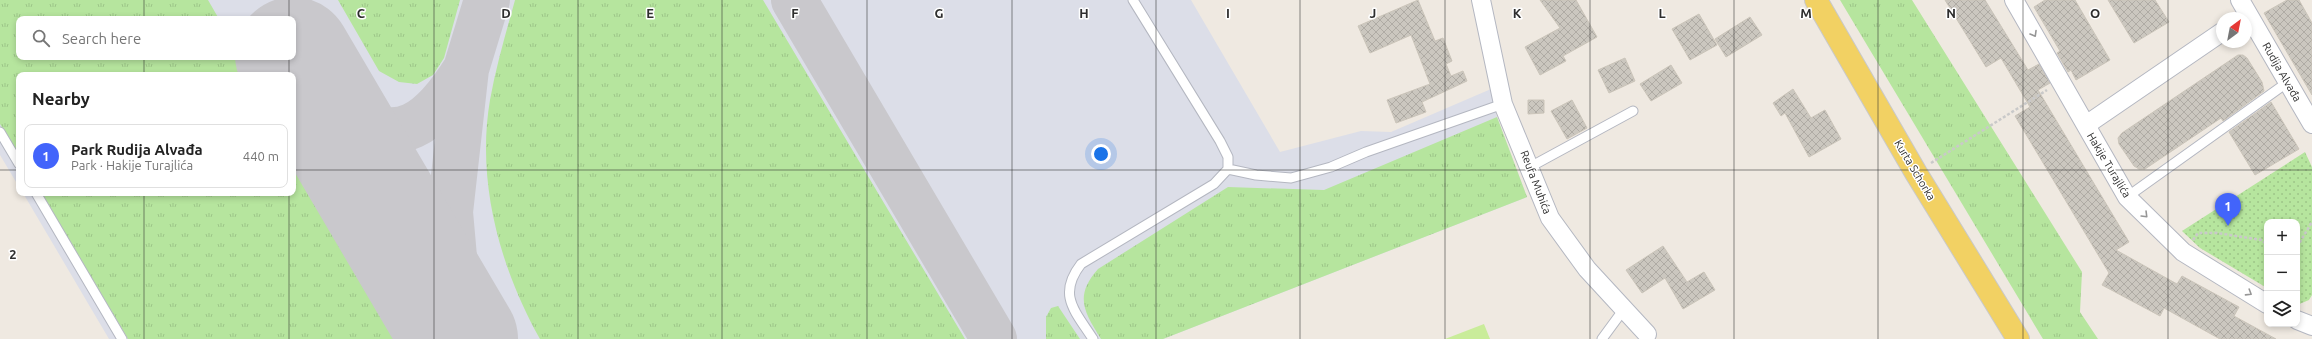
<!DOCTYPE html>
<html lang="en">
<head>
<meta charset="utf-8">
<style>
  :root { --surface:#fff; --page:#f2f2f2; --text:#222; --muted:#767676; --line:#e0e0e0; --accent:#4264fb }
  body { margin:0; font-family:Ubuntu,sans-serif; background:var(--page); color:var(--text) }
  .controls { position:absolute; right:12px; bottom:12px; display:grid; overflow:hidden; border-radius:8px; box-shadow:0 2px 6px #0003 }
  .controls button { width:36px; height:36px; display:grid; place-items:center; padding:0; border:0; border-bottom:1px solid var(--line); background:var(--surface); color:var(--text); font:20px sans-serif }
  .compass { position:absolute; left:2216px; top:12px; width:36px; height:36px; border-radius:50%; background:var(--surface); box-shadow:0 2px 6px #0003; rotate:32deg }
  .you { position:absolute; left:1101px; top:154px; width:14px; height:14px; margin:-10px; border:3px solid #fff; border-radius:50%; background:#1a73e8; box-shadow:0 0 0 6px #1a73e833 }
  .badge { display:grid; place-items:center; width:26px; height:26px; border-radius:50%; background:var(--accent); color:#fff; font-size:13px; font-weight:700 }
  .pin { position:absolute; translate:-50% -33px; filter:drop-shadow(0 1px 2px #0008) }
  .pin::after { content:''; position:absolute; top:21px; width:14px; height:12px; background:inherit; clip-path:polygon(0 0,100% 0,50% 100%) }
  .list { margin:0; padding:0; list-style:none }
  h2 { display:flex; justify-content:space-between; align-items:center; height:52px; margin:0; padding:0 16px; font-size:17px }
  h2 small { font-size:13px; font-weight:400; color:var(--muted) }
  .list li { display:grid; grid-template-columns:26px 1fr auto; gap:12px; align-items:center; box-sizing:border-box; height:64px; margin:0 8px 8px; padding:0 8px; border:1px solid var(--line); border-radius:8px }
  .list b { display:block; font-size:15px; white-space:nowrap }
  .list p { margin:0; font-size:13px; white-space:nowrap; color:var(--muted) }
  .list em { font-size:13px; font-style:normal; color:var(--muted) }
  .icon { flex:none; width:22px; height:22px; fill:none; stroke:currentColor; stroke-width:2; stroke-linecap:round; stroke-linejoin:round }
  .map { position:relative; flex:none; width:2312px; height:339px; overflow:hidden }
  .search { position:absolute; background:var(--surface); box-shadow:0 2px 6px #0003; left:16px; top:16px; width:280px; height:44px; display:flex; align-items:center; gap:10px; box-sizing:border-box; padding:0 14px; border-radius:8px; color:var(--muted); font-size:15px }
  .panel { position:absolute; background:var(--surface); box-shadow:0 2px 6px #0003; left:16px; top:72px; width:280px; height:124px; border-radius:8px }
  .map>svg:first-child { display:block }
</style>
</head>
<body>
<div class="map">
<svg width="2312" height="339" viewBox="0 0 2312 339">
  <defs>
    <pattern id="grass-tufts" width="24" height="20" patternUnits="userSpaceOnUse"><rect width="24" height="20" fill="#b6e59e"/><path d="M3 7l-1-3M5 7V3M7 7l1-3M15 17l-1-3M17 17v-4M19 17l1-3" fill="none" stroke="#9dc588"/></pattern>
    <pattern id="park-dots" width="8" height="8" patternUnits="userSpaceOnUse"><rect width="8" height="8" fill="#b6e59e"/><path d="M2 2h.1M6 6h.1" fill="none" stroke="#9dc588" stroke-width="1.8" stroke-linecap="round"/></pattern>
    <pattern id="building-cross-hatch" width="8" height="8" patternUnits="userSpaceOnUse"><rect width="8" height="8" fill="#cbc7bf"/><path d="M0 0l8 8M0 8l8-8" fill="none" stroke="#afaba4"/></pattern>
  </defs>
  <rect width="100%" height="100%" fill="#efe9e1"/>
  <!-- airport -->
  <path fill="#dcdee8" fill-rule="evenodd" d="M 0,0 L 1191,0 L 1280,152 L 1361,131 L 1391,132 L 1491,89 L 1497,117 L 1527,197 L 1163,339 L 109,339 L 23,193 L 293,193 L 293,75 L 19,75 L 19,187 L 0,155 ZM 19,19 L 293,19 L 293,57 L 19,57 Z"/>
  <!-- grass -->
  <path fill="url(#grass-tufts)" d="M 0,0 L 208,0 L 219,19 L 19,19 L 19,57 L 241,57 L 252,75 L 19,75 L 19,156 L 0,124 Z
    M 338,0 L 460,0 L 444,58 L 433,75 L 417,84 L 399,82 L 379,71 Z
    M 515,0 L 763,0 L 965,339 L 540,339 C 500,268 476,182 490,100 C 496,66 506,33 515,0 Z
    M 1840,0 L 1912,0 L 2082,272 L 2080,312 L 2098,339 L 2043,339 Z
    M 1497,117 L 1527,197 L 1163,339 L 1101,339 C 1084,312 1074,296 1098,269 L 1228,187 L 1324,190 Z
    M 293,146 L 406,339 L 128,339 L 41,193 L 293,193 Z
    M 1058,306 L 1080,339 L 1046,339 L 1046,317 L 1051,308 Z"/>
  <!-- park -->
  <path fill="url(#park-dots)" d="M 2305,152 L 2312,167 L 2312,295 L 2309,300 L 2297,305 L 2297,222 L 2267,222 L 2267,288 L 2200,248 L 2182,231 Z"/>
  <!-- pitch -->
  <path fill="#c9ec9a" d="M 1484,324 L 1490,339 L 1445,339 Z"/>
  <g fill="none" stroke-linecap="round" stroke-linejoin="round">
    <!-- taxiway -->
    <path stroke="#c9c8cc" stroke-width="46" d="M 794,0 L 994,339
      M 298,64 C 312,78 325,95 341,108 C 398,155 433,121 466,69 L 450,212 L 454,257 L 476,339
      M 466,69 L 487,0"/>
    <!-- runway -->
    <path stroke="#c9c8cc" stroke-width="116" d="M 293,55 L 460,339"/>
  </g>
  <!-- building -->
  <path fill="url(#building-cross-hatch)" stroke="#cbc5ba" d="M 1418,0 L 1435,41 L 1443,38 L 1452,61 L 1446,64 L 1451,76 L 1463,71 L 1467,81 L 1422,102 L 1426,112 L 1396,123 L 1387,100 L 1430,84 L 1411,35 L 1370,53 L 1358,26 Z
    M 1540,0 L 1576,0 L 1597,37 L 1563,56 L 1566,61 L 1540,75 L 1525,47 L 1560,28 Z
    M 1945,0 L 1985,0 L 2028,70 L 2039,64 L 2050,83 L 2038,90 L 2129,242 L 2116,250 L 2177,284 L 2182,276 L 2239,307 L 2234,316 L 2276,339 L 2220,339 L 2164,308 L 2160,316 L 2102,285 L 2109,273 L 2015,116 L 2030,107 L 2001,58 L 1986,67 Z
    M 2045,0 L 2075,0 L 2110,60 L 2076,80 L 2071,70 L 2068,72 L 2057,53 L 2060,51 L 2034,7 Z
    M 2108,0 L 2155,0 L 2169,22 L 2134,43 Z
    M 2287,0 L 2299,0 L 2312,23 L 2312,95 L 2264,13 Z
    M 1699,14 L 1717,45 L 1690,60 L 1672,29 Z
    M 1750,17 L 1762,35 L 1726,57 L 1715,39 Z
    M 2238,55 L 2243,55 L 2247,58 L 2262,82 L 2264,91 L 2223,121 L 2221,118 L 2145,169 L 2139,169 L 2134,166 L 2119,144 L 2118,138 L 2122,133 Z
    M 1625,58 L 1635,81 L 1609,93 L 1598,70 Z
    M 1671,65 L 1682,83 L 1651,101 L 1640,84 Z
    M 1793,89 L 1811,118 L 1825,110 L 1841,139 L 1809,157 L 1785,113 L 1781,116 L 1773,103 Z
    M 1528,100 L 1544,100 L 1544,113 L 1528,114 Z
    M 1572,100 L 1587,128 L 1567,139 L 1551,111 Z
    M 2271,102 L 2299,149 L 2255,175 L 2229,132 Z
    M 1663,246 L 1687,282 L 1704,272 L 1715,290 L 1683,309 L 1665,278 L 1642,293 L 1626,270 Z"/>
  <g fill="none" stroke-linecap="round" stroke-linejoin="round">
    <!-- service casing -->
    <g stroke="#b4b7c1" stroke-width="11">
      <path id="service" d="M 1133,0 L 1220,141 L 1228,157 L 1228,169 L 1256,175 L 1291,178 L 1331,167 L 1366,152 L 1503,104
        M 0,132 L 19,164
        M 1530,167 L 1633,111
        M 36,193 L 122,339
        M 2127,197 L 2288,82
        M 1093,339 C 1075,311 1057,295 1081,264 L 1214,184 L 1228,169
        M 1602,339 L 1624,309"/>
    </g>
    <!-- minor casing -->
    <g stroke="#b4b7c1" stroke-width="20">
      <path id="minor" d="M 1481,0 L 1503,104 L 1550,218 L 1587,269 L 1647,334
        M 2014,0 L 2127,197 L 2183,252 L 2267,304
        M 2240,0 L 2312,124
        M 2086,125 L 2222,32
        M 2297,320 L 2312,326"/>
    </g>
    <!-- primary casing -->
    <g stroke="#c9c9c9" stroke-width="24">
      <path id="primary" d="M 1816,0 L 1916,173 L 2018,339"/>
    </g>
    <!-- path -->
    <path stroke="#c9c9c9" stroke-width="2.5" stroke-dasharray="3 2" stroke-linecap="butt" d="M 1931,163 L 2047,90
      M 2193,240 L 2198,233 L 2217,233 L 2262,240 L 2267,245
      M 2297,247 L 2312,222"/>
    <!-- service -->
    <use href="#service" stroke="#fff" stroke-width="9"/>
    <!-- minor -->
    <use href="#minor" stroke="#fff" stroke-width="18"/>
    <!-- primary -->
    <use href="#primary" stroke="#f2d163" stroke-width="22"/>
  </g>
  <!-- one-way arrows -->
  <defs><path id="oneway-chevron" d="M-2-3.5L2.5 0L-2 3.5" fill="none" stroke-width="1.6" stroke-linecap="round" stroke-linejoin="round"/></defs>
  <g stroke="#969696">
    <use href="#oneway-chevron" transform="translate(2034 34) rotate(60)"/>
    <use href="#oneway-chevron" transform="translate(2145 215) rotate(45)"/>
    <use href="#oneway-chevron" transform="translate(2249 293) rotate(32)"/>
  </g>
  <!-- grid -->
  <path fill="none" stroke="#2e2e2e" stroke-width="1" stroke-opacity="0.55" d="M 144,0 L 144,19M 289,0 L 289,19M 434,0 L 434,339M 578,0 L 578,339M 722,0 L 722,339M 867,0 L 867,339M 1012,0 L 1012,339M 1156,0 L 1156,339M 1300,0 L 1300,339M 1445,0 L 1445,339M 1590,0 L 1590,339M 1734,0 L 1734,339M 1878,0 L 1878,339M 2023,0 L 2023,339M 2168,0 L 2168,339M 144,57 L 144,75M 289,57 L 289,75M 0,170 L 19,170M 293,170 L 2312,170M 144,193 L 144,339M 289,193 L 289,339"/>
  <g text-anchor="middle" stroke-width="3" stroke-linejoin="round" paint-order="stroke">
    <!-- street labels -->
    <g font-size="11" fill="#2e2e2e" stroke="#fff">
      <text transform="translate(2282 72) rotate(60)" y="4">Rudija Alvađa</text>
      <text transform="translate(2109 165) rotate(59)" y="4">Hakije Turajlića</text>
      <text transform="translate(1915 170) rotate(59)" y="4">Kurta Schorka</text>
      <text transform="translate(1536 182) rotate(69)" y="4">Reufa Muhića</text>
    </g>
  </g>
  <g font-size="13" text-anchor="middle" font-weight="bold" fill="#2e2e2e" stroke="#fff" stroke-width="3" stroke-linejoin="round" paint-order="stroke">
    <text x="361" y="18">C</text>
    <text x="506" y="18">D</text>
    <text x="650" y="18">E</text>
    <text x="795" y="18">F</text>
    <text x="939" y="18">G</text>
    <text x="1084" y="18">H</text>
    <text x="1228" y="18">I</text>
    <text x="1373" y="18">J</text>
    <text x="1517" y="18">K</text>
    <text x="1662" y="18">L</text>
    <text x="1806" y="18">M</text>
    <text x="1951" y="18">N</text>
    <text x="2095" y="18">O</text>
    <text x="13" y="259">2</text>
  </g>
</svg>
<div class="controls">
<button>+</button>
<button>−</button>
<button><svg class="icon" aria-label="layers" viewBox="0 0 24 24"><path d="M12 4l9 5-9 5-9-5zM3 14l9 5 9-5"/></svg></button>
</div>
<svg class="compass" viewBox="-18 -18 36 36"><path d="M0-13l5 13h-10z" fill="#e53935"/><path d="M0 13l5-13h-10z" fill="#767676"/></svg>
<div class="you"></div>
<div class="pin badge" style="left:2228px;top:226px">1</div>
<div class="search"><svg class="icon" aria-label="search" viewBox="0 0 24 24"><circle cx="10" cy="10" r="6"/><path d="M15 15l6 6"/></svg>Search here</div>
<section class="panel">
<h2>Nearby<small></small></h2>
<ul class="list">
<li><span class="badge">1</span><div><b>Park Rudija Alvađa</b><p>Park · Hakije Turajlića</p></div><em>440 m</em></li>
</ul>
</section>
</div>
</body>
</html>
